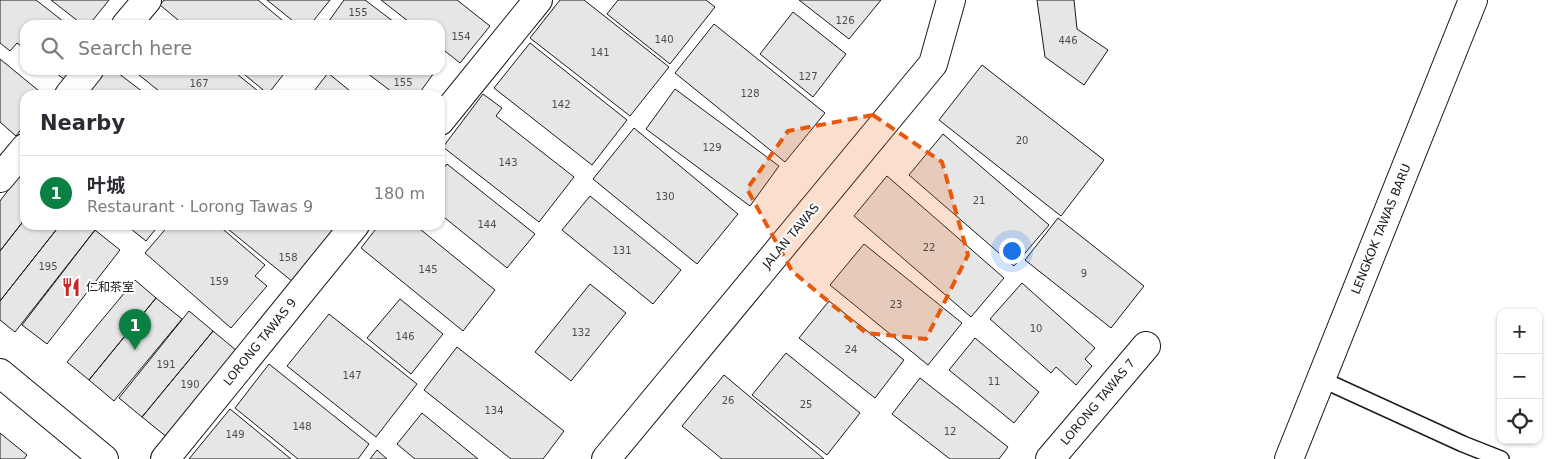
<!DOCTYPE html>
<html lang="en">
<head>
<meta charset="utf-8">
<style>
  :root { --surface:#fff; --page:#f2f2f3; --text:#2b2b33; --muted:#7c7c81; --line:#e1e1e2; --accent:#0b8043 }
  body { margin:0; font-family:"DejaVu Sans","Noto Sans SC",sans-serif; background:var(--page); color:var(--text) }
  .controls { position:absolute; right:15px; bottom:15px; display:grid; overflow:hidden; border-radius:10px; box-shadow:0 1px 4px #0004 }
  .controls button { width:45px; height:45px; display:grid; place-items:center; padding:0; border:0; border-bottom:1px solid var(--line); background:var(--surface); color:var(--text); font:25px sans-serif }
  .you { position:absolute; left:1011px; top:250px; width:18px; height:18px; margin:-12px; border:4px solid #fff; border-radius:50%; background:#1a73e8; box-shadow:0 0 0 8px #1a73e833 }
  .badge { display:grid; place-items:center; width:32px; height:32px; border-radius:50%; background:var(--accent); color:#fff; font-size:16px; font-weight:700 }
  .pin { position:absolute; translate:-50% -41px; filter:drop-shadow(0 1px 2px #0008) }
  .pin::after { content:''; position:absolute; top:26px; width:18px; height:15px; background:inherit; clip-path:polygon(0 0,100% 0,50% 100%) }
  .list { margin:0; padding:0; list-style:none }
  h2 { display:flex; justify-content:space-between; align-items:center; height:65px; margin:0; padding:0 20px; font-size:21px }
  h2 small { font-size:16px; font-weight:400; color:var(--muted) }
  .list li { display:grid; grid-template-columns:32px 1fr auto; gap:15px; align-items:center; box-sizing:border-box; height:75px; padding:0 20px; border-top:1px solid var(--line) }
  .list b { display:block; font-size:19px; white-space:nowrap }
  .list p { margin:0; font-size:16px; white-space:nowrap; color:var(--muted) }
  .list em { font-size:16px; font-style:normal; color:var(--muted) }
  .icon { flex:none; width:28px; height:28px; fill:none; stroke:currentColor; stroke-width:2; stroke-linecap:round; stroke-linejoin:round }
  .map { position:relative; flex:none; width:1557px; height:459px; overflow:hidden }
  .search { position:absolute; background:var(--surface); box-shadow:0 1px 4px #0004; left:20px; top:20px; width:425px; height:55px; display:flex; align-items:center; gap:12px; box-sizing:border-box; padding:0 18px; border-radius:15px; color:var(--muted); font-size:19px }
  .panel { position:absolute; background:var(--surface); box-shadow:0 1px 4px #0004; left:20px; top:90px; width:425px; height:140px; border-radius:15px }
  .map>svg:first-child { display:block }
</style>
</head>
<body>
<div class="map">
<svg width="1557" height="459" viewBox="0 0 1557 459">
  <rect width="100%" height="100%" fill="#fff"/>
  <!-- building -->
  <path fill="#e6e6e6" stroke="#1a1a1a" d="M 0,0 L 36,0 L 68,25 L 25,25 L 25,49 L 17,43 L 10,51 L 0,43 Z
    M 51,0 L 109,0 L 89,25 L 83,25 Z
    M 164,0 L 258,0 L 288,25 L 184,25 L 160,5 Z
    M 267,0 L 330,0 L 310,25 L 298,25 Z
    M 344,0 L 365,0 L 398,25 L 326,25 Z
    M 381,0 L 457,0 L 490,26 L 460,63 L 440,47 L 440,25 L 413,25 Z
    M 560,0 L 584,0 L 669,67 L 630,116 L 530,38 Z
    M 618,0 L 706,0 L 715,7 L 670,64 L 607,14 Z
    M 799,0 L 881,0 L 849,39 Z
    M 1037,0 L 1074,0 L 1077,29 L 1108,50 L 1084,85 L 1045,57 Z
    M 793,12 L 846,54 L 813,97 L 760,54 Z
    M 714,24 L 825,113 L 785,162 L 675,73 Z
    M 530,43 L 627,120 L 592,165 L 494,88 Z
    M 0,59 L 44,95 L 25,95 L 25,124 L 16,136 L 0,122 Z
    M 982,65 L 1104,160 L 1061,216 L 939,120 Z
    M 52,70 L 73,70 L 65,80 Z
    M 103,70 L 114,70 L 147,95 L 84,95 Z
    M 134,70 L 232,70 L 263,95 L 164,95 L 134,71 Z
    M 239,70 L 287,70 L 268,94 Z
    M 363,70 L 436,70 L 418,95 L 396,95 Z
    M 328,73 L 355,95 L 311,95 Z
    M 675,89 L 779,166 L 750,206 L 646,129 Z
    M 483,94 L 502,108 L 496,116 L 574,177 L 539,222 L 443,147 Z
    M 634,128 L 738,214 L 697,264 L 593,179 Z
    M 943,134 L 1049,225 L 1014,266 L 909,175 Z
    M 447,164 L 535,234 L 507,268 L 440,214 L 440,173 Z
    M 22,172 L 25,174 L 25,219 L 0,251 L 0,201 Z
    M 887,176 L 1004,278 L 971,317 L 854,216 Z
    M 590,196 L 681,270 L 653,304 L 562,230 Z
    M 1058,218 L 1144,286 L 1111,328 L 1025,260 Z
    M 25,219 L 25,225 L 60,225 L 0,301 L 0,251 Z
    M 60,225 L 88,225 L 95,230 L 15,332 L 0,320 L 0,301 Z
    M 126,225 L 159,225 L 146,241 Z
    M 169,225 L 218,225 L 265,265 L 255,276 L 267,286 L 231,328 L 145,253 Z
    M 223,225 L 326,225 L 334,231 L 293,282 Z
    M 379,225 L 415,225 L 495,290 L 463,331 L 361,248 Z
    M 95,230 L 120,250 L 47,344 L 22,325 Z
    M 864,244 L 962,323 L 928,365 L 830,285 Z
    M 135,280 L 156,298 L 89,380 L 67,362 Z
    M 1022,283 L 1095,348 L 1085,359 L 1092,366 L 1076,385 L 1056,367 L 1051,373 L 990,319 Z
    M 590,284 L 626,313 L 571,381 L 535,352 Z
    M 156,298 L 182,319 L 114,401 L 89,380 Z
    M 400,299 L 443,334 L 411,374 L 367,338 Z
    M 829,301 L 904,360 L 875,398 L 799,338 Z
    M 189,311 L 213,331 L 142,417 L 119,398 Z
    M 329,314 L 417,384 L 376,437 L 287,366 Z
    M 213,331 L 237,351 L 168,438 L 142,417 Z
    M 975,338 L 1039,392 L 1014,423 L 949,370 Z
    M 457,347 L 564,431 L 543,459 L 511,459 L 424,390 Z
    M 786,353 L 860,413 L 827,455 L 752,395 Z
    M 269,364 L 369,444 L 358,459 L 298,459 L 235,408 Z
    M 724,375 L 824,459 L 722,459 L 682,426 Z
    M 920,378 L 1008,447 L 999,459 L 950,459 L 892,414 Z
    M 230,409 L 291,459 L 189,459 Z
    M 422,413 L 478,459 L 415,459 L 397,444 Z
    M 0,433 L 27,455 L 24,459 L 0,459 Z
    M 377,450 L 387,459 L 370,459 Z"/>
  <g fill="none" stroke-linecap="round" stroke-linejoin="round">
    <!-- service casing -->
    <g stroke="#1a1a1a" stroke-width="18">
      <path id="service" d="M 1321,379 L 1463,444 L 1501,459"/>
    </g>
    <!-- minor casing -->
    <g stroke="#1a1a1a" stroke-width="30">
      <path id="minor" d="M 126,25 L 147,0
        M 69,95 L 89,70
        M 440,121 L 538,0
        M 0,178 L 25,148
        M 0,373 L 104,459
        M 165,459 L 355,225
        M 606,459 L 933,64 L 951,0
        M 1050,459 L 1146,346
        M 1289,459 L 1473,0"/>
    </g>
    <!-- service -->
    <use href="#service" stroke="#fff" stroke-width="15"/>
    <!-- minor -->
    <use href="#minor" stroke="#fff" stroke-width="28"/>
  </g>
  <!-- marked area -->
  <path fill="#e8590c" fill-opacity="0.2" stroke="#e8590c" stroke-width="4" stroke-dasharray="10 6" stroke-linejoin="round" d="M 873,115 L 942,162 L 968,255 L 926,339 L 866,333 L 792,271 L 747,189 L 788,131 Z"/>
  <!-- icons -->
  <defs>
    <g id="restaurant-bare" transform="scale(1.5)"><path d="M-5-6h1v4h1v-4h1v4h1v-4h1v5L-1.5 .5V6h-2V.5L-5-1ZM5-6V6H3V1.5H1.5Q1.5-4 5-6Z" fill="#c62828" stroke="#fff" stroke-width="2.5" paint-order="stroke"/></g>
  </defs>
  <g fill-rule="evenodd">
    <use href="#restaurant-bare" x="71" y="287"/>
  </g>
  <g text-anchor="middle" stroke-width="4" stroke-linejoin="round" paint-order="stroke">
    <!-- number labels -->
    <g font-size="10" fill="#4d4d4d">
      <text x="358" y="16">155</text>
      <text x="845" y="24">126</text>
      <text x="461" y="40">154</text>
      <text x="664" y="43">140</text>
      <text x="1068" y="44">446</text>
      <text x="600" y="56">141</text>
      <text x="808" y="80">127</text>
      <text x="403" y="86">155</text>
      <text x="199" y="87">167</text>
      <text x="750" y="97">128</text>
      <text x="561" y="108">142</text>
      <text x="1022" y="144">20</text>
      <text x="712" y="151">129</text>
      <text x="508" y="166">143</text>
      <text x="665" y="200">130</text>
      <text x="979" y="204">21</text>
      <text x="487" y="228">144</text>
      <text x="929" y="251">22</text>
      <text x="622" y="254">131</text>
      <text x="288" y="261">158</text>
      <text x="48" y="270">195</text>
      <text x="428" y="273">145</text>
      <text x="1084" y="277">9</text>
      <text x="219" y="285">159</text>
      <text x="896" y="308">23</text>
      <text x="1036" y="332">10</text>
      <text x="581" y="336">132</text>
      <text x="405" y="340">146</text>
      <text x="851" y="353">24</text>
      <text x="166" y="368">191</text>
      <text x="352" y="379">147</text>
      <text x="994" y="385">11</text>
      <text x="190" y="388">190</text>
      <text x="728" y="404">26</text>
      <text x="806" y="408">25</text>
      <text x="494" y="414">134</text>
      <text x="302" y="430">148</text>
      <text x="950" y="435">12</text>
      <text x="235" y="438">149</text>
    </g>
    <!-- street labels -->
    <g font-size="12" fill="#1a1a1a" stroke="#fff">
      <text transform="translate(1381 229) rotate(-68)" y="4">LENGKOK TAWAS BARU</text>
      <text transform="translate(791 236) rotate(-50)" y="4">JALAN TAWAS</text>
      <text transform="translate(260 342) rotate(-51)" y="4">LORONG TAWAS 9</text>
      <text transform="translate(1098 402) rotate(-50)" y="4">LORONG TAWAS 7</text>
    </g>
    <!-- poi labels -->
    <g font-size="12" fill="#1a1a1a" stroke="#fff" text-anchor="start">
      <text x="86" y="291">仁和茶室</text>
    </g>
  </g>
</svg>
<div class="controls">
<button>+</button>
<button>−</button>
<button><svg class="icon" aria-label="locate" viewBox="0 0 24 24"><circle cx="12" cy="12" r="6"/><path d="M12 2v4M12 18v4M2 12h4M18 12h4"/></svg></button>
</div>
<div class="you"></div>
<div class="pin badge" style="left:135px;top:350px">1</div>
<div class="search"><svg class="icon" aria-label="search" viewBox="0 0 24 24"><circle cx="10" cy="10" r="6"/><path d="M15 15l6 6"/></svg>Search here</div>
<section class="panel">
<h2>Nearby<small></small></h2>
<ul class="list">
<li><span class="badge">1</span><div><b>叶城</b><p>Restaurant · Lorong Tawas 9</p></div><em>180 m</em></li>
</ul>
</section>
</div>
</body>
</html>
